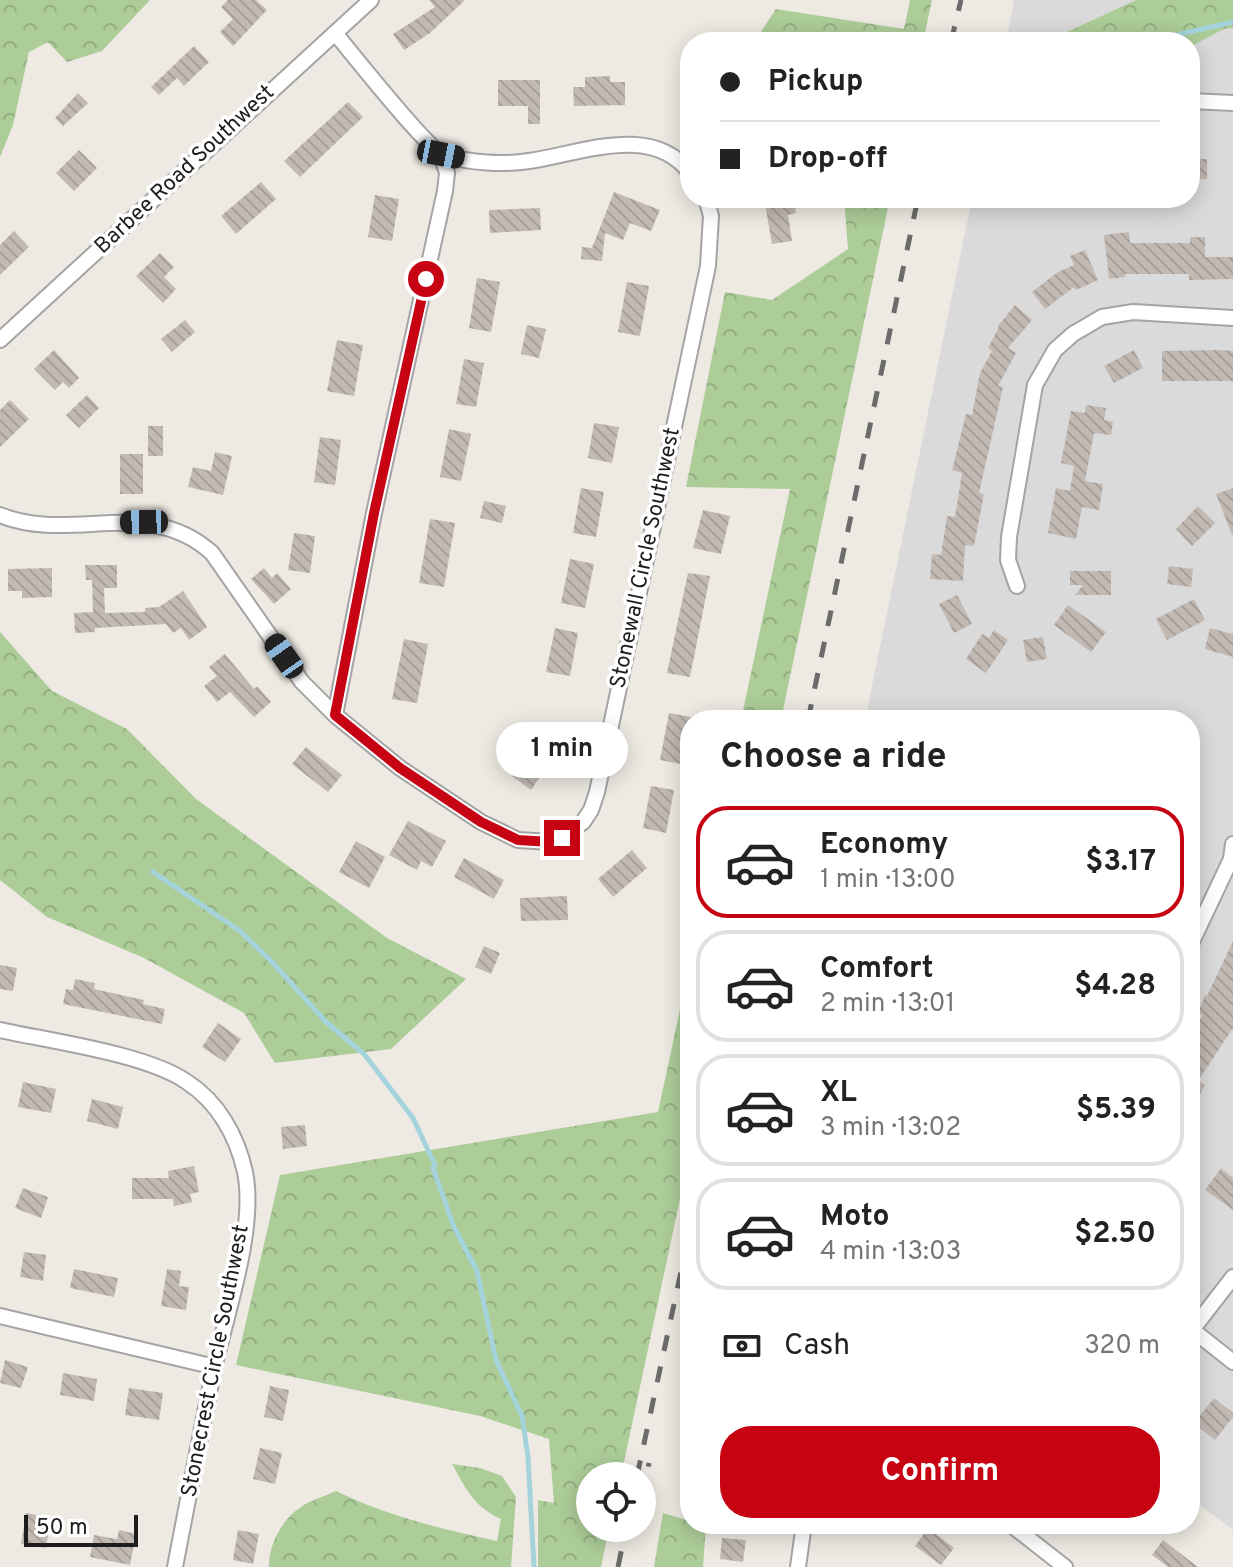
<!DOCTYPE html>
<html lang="en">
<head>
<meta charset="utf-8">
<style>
	:root { --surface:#fff; --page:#f6f6f6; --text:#222; --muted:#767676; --line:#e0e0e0; --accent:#c70313 }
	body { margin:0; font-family:Overpass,sans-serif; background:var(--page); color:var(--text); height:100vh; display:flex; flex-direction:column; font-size:30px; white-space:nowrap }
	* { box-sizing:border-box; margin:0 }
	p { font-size:26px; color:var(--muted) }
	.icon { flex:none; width:44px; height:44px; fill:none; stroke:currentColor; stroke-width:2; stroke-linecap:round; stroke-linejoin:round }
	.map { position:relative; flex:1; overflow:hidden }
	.sheet { position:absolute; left:680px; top:710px; width:520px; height:824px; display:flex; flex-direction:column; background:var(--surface); border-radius:32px; box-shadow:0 4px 20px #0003 }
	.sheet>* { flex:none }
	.guide { position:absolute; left:680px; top:32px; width:520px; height:176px; border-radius:32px; box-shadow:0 4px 20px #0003; display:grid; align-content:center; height:176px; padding:0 40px; background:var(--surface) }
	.buttons { position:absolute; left:576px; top:1462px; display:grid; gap:16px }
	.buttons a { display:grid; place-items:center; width:80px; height:80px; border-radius:50%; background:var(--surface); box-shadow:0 4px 20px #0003; font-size:40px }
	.scale { position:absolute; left:24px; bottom:20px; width:114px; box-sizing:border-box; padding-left:8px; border:4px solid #1d1d1d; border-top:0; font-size:22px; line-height:28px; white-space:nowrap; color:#1d1d1d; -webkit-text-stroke:6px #fff; paint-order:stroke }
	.end { position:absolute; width:36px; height:36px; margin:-18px; border:10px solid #c70313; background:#fff; box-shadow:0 0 0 4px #fff }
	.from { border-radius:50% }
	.bubble { position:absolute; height:56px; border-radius:28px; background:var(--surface); box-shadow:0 4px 20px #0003; font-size:26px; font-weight:700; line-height:56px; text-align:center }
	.car { position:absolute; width:24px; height:48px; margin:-24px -12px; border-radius:10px; box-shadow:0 0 6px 2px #0007; background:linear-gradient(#222 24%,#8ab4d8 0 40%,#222 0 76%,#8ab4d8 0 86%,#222 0) }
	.guide b { display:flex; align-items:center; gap:28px; height:76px; font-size:30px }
	.guide b+b { border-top:2px solid var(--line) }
	.guide i { width:20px; height:20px; background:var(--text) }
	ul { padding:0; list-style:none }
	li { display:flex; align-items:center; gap:24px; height:112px; margin:0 16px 12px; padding:0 24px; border:4px solid var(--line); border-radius:32px }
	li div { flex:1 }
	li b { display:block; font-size:30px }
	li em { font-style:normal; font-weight:700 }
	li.current { border-color:var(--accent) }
	li>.icon { width:72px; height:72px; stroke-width:1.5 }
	h2 { padding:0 40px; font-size:36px; line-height:96px }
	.pay { display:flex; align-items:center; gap:20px; height:88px; padding:0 40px; font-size:30px }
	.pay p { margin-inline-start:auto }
	.button { display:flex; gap:16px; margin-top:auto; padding:16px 40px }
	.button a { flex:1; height:92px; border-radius:32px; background:var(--accent); color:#fff; font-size:32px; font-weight:700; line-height:92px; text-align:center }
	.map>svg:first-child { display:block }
	.residential { fill:#dbdada }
	.forest { fill:url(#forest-crowns) }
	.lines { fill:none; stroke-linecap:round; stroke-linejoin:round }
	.stream { stroke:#a4d3db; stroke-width:5 }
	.building { fill:url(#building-back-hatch) }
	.street-casing { stroke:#a4a4a4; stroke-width:18 }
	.street { stroke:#fff; stroke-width:14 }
	.rail { stroke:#6b6b6b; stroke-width:5; stroke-dasharray:16 16; stroke-linecap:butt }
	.route { stroke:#c70313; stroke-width:10 }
	.labels { text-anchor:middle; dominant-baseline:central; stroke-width:7; stroke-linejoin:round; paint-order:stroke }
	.street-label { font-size:22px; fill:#1d1d1d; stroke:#fff }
</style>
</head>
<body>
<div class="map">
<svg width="1233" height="1567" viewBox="0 0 1233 1567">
	<defs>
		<pattern id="forest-crowns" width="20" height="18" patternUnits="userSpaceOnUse" patternTransform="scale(2)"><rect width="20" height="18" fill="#accd98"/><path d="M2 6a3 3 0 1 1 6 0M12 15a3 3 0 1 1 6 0" fill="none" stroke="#94b083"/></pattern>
		<pattern id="building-back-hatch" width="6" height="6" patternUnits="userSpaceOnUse" patternTransform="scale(2)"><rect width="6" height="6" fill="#c3b9b3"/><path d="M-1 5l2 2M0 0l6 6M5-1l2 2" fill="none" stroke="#a79f9a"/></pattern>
	</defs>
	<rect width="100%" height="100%" fill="#eeeae3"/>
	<!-- residential -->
	<g class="residential">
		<polygon points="1014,0 1136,0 1045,42 1006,42"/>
		<polygon points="1233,28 1233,1530 1190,1498 1190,720 865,720 972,198 1190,198 1190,47 1224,29"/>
	</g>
	<!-- forest -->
	<g class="forest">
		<polygon points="0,0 150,0 102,51 67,62 48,42 29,52 13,125 0,157"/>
		<polygon points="910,0 932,0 923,42 754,42 776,9 904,29"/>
		<polygon points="1136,0 1233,0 1233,28 1224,29 1190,47 1190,42 1045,42"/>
		<polygon points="844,198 890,198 781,720 741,720 790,489 686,487 725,292 772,300 848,249"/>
		<polygon points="0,632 52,691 127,729 196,799 387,938 466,979 391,1049 275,1063 244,1013 144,958 47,917 0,880"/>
		<polygon points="690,963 690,1152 621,1476 590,1476 590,1528 609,1528 601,1567 538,1567 538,1500 554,1503 549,1439 480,1416 236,1365 280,1175 658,1112"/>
		<path d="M452,1464L480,1468L502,1476L516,1497L511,1567H269C268,1546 282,1519 301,1507C311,1500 325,1496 336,1491C387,1516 442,1529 497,1541L501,1519C474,1507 466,1489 452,1464Z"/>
		<polygon points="663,1513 690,1521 690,1524 706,1525 703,1567 654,1567"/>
	</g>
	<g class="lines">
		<!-- stream -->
		<g class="stream">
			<polyline points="1164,42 1172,36 1233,22"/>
			<polyline points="153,872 240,931 272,962 326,1022 364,1054 413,1118 435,1165 433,1168 454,1227 477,1271 496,1360 522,1416 528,1457 534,1567"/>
		</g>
	</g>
	<!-- building -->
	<g class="building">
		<polygon points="228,0 256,0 267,10 233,46 220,32 233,19 221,7"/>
		<polygon points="429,0 465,0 430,33 404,50 393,34 435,7"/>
		<polygon points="194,46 209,62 184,86 177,78 159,95 151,87"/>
		<polygon points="610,76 610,82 625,82 625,105 574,106 573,87 585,87 585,77"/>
		<polygon points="498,80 540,80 540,124 528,124 528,106 498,106"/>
		<polygon points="78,93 88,103 63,126 55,118"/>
		<polygon points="348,102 363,117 300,177 284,161"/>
		<polygon points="79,150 97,168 74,191 56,173"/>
		<rect x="1190" y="159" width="17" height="20"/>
		<polygon points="261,182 276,199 236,234 221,216"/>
		<polygon points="614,192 660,210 651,231 630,223 623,240 605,233 602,261 581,259 582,247 592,248"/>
		<polygon points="375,195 399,199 392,241 368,237"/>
		<polygon points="764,198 794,200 796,213 788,215 792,241 772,244"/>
		<polygon points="540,208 541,230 490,233 489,210"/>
		<polygon points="14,231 29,247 0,275 0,245"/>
		<polygon points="1129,232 1130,243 1190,243 1190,237 1205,237 1205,257 1233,257 1233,279 1189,280 1189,274 1125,274 1125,277 1109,279 1104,235"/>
		<polygon points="1085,250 1098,280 1076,290 1074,287 1045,309 1032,292 1058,272 1074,265 1070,256"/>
		<polygon points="160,253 174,267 164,277 176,289 163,303 136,276"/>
		<polygon points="477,278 500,282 491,332 469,328"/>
		<polygon points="627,282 649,286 640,336 618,332"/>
		<polygon points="1015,305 1032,320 1008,348 1016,353 998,386 1003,387 979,493 984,494 974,546 965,545 963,581 930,579 932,554 941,555 947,516 955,517 962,473 952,470 966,414 972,415 980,373 992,351 988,348 999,327 998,326"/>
		<polygon points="185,320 195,332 172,352 161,339"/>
		<polygon points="527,325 546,329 539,358 521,354"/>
		<polygon points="337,340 363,345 354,396 327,391"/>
		<polygon points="54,350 79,378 69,388 63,382 55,390 34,369"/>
		<polygon points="1134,350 1143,368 1114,383 1104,366"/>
		<polygon points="1221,350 1233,351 1233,381 1162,381 1162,351"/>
		<polygon points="464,359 484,363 476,407 456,404"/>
		<polygon points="87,395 99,408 79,428 66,415"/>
		<polygon points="10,400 29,419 0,447 0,410"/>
		<polygon points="1086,405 1106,408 1104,420 1113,422 1111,435 1094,433 1085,481 1103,484 1099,510 1082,507 1076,539 1048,533 1056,488 1070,491 1074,466 1061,463 1071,411 1085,413"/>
		<polygon points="594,423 619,427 612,463 588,458"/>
		<rect x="148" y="426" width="15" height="30"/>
		<polygon points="449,429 471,434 461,481 440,477"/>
		<polygon points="320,437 341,440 335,485 314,482"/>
		<polygon points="215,452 232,456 223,495 188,487 193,467 211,471"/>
		<rect x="120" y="454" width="23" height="40"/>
		<polygon points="581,488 604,492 596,537 573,533"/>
		<polygon points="1233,488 1233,534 1232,535 1216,494"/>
		<polygon points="484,501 506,506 502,523 480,518"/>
		<polygon points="1198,506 1215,523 1192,546 1176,529"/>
		<polygon points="703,510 730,516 721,554 693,548"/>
		<polygon points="430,519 455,523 444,587 419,583"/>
		<polygon points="294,533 315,536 310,573 288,570"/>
		<polygon points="570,559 594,564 585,608 561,603"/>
		<polygon points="85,565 117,565 117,588 104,588 105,613 145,612 145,608 159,607 183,591 207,627 189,640 181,628 173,633 166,624 95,628 95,632 75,633 74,613 93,612 92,580 86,580"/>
		<polygon points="1169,566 1193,569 1191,587 1167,584"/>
		<polygon points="52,568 52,597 22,598 22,591 8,591 8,569"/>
		<polygon points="264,568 272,578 277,573 291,589 274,604 251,579"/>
		<polygon points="1070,571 1111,571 1111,595 1075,595 1083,585 1070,585"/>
		<polygon points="688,573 710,576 690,677 667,673"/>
		<polygon points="957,595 972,624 954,633 939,604"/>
		<polygon points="1194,599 1205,620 1167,640 1156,619"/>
		<polygon points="1068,605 1106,632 1091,652 1054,625"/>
		<polygon points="555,628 578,633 570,676 546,672"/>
		<polygon points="1210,628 1233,634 1233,657 1205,649"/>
		<polygon points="994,630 1008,640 986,673 966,659 982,634 989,638"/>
		<polygon points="1043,637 1047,659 1027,662 1023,640"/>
		<polygon points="404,639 428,644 417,703 392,699"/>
		<polygon points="225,654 254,689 257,686 271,702 254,717 230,692 217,702 204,686 217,676 209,667"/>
		<polygon points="669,713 691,717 690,742 685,741 681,764 660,760"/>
		<polygon points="541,735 560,748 531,790 512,776"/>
		<polygon points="306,747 342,775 328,792 292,764"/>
		<polygon points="651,786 674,790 666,833 643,828"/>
		<polygon points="408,821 446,841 432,867 421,861 417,870 389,855"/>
		<polygon points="356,841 385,857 369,888 339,872"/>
		<polygon points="632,850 647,868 613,897 598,879"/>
		<polygon points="464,858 504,880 494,899 454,877"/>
		<polygon points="567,896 568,920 521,921 520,898"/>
		<polygon points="1233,941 1233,1028 1198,1081 1205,1085 1190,1113 1190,1034 1203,1015 1198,1013 1205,995 1207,996"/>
		<polygon points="484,946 500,953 491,974 475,967"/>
		<polygon points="0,965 17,968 13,991 0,989"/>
		<polygon points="75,979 95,983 94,989 144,1000 143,1004 165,1009 162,1024 63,1004 66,989 73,990"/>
		<polygon points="218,1023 241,1039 225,1062 202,1047"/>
		<polygon points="23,1082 56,1089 51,1113 18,1107"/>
		<polygon points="92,1099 123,1107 118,1129 87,1121"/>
		<polygon points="305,1125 307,1146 283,1149 281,1127"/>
		<polygon points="194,1166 199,1192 190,1194 192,1202 174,1206 173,1199 132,1199 132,1178 169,1178 168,1171"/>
		<polygon points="1221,1168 1233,1178 1233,1210 1205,1190"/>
		<polygon points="23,1188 48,1197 41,1218 15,1208"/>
		<polygon points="24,1252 46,1255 43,1281 20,1277"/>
		<polygon points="74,1269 118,1278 114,1297 70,1288"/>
		<polygon points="167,1269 181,1271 179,1286 189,1287 186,1310 161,1306"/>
		<polygon points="5,1360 28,1367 21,1388 0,1383"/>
		<polygon points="63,1373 97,1379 94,1401 60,1395"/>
		<polygon points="270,1386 289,1390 283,1421 264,1417"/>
		<polygon points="129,1388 163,1393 159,1420 125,1415"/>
		<polygon points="1214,1398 1233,1413 1233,1417 1215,1440 1194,1423"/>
		<polygon points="260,1448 282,1453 275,1484 253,1479"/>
		<polygon points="26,1513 51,1517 46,1548 21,1544"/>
		<polygon points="928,1528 954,1548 941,1565 915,1546"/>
		<polygon points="119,1530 136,1534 130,1565 90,1557 94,1535 117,1539"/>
		<polygon points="238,1530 259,1534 253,1564 233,1560"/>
		<polygon points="722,1538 746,1540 743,1562 720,1559"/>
		<polygon points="1163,1540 1198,1567 1168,1567 1152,1555"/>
	</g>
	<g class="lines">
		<defs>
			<g id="street">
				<path d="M335,33C351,52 428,150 444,155C470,163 503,165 529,161C580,154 652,122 690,173"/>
				<polyline points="1190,101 1233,103"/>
				<polyline points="0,340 371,0"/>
				<path d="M0,515C71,544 148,495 212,553L302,682L335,715L400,768L481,822L518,840L551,842L562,838L583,822L591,810L597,792L708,266L711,216L706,198"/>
				<polyline points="1017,586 1008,560 1009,537 1035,385 1055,350 1073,334 1102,317 1133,312 1233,318"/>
				<polyline points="335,715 374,513 445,191 447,173 441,154"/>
				<polyline points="1190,946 1231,859 1233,844"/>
				<path d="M0,1030C50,1041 147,1054 187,1082C218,1102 237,1136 245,1172C256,1227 228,1309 215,1364C201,1431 188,1499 175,1567"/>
				<polyline points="0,1316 215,1367"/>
				<polyline points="1190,1328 1233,1362"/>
				<polyline points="1192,1330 1233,1277"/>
				<polyline points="1010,1524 1065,1567"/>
				<polyline points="798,1567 804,1524"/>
			</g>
		</defs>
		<!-- street casing -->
		<use href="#street" class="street-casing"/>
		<!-- street -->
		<use href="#street" class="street"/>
		<!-- rail -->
		<g class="rail">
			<polyline points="951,42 961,0"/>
			<polyline points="808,720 918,198"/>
			<polyline points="637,1476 690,1230"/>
			<polyline points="642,1498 649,1463"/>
			<polyline points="618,1567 626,1528"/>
		</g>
	</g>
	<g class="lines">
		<!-- route -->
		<polyline class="route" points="426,279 374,513 335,715 400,768 481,822 518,840 551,842 562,838"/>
	</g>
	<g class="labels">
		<!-- street labels -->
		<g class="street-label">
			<text transform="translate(185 170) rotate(-43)">Barbee Road Southwest</text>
			<text transform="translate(646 558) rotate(-78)">Stonewall Circle Southwest</text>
			<text transform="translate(216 1361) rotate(-79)">Stonecrest Circle Southwest</text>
		</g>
	</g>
</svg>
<div class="buttons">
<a><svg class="icon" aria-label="locate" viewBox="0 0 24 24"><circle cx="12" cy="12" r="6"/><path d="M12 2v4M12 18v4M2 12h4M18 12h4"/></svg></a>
</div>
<div class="scale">50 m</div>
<i class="end from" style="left:426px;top:279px"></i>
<i class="end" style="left:562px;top:838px"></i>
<div class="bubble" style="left:496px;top:722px;width:132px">1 min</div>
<i class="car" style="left:441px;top:154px;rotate:101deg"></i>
<i class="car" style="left:144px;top:522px;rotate:269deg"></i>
<i class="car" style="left:284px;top:656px;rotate:325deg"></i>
<div class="guide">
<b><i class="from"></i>Pickup</b>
<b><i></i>Drop-off</b>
</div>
<section class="sheet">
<h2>Choose a ride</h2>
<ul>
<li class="current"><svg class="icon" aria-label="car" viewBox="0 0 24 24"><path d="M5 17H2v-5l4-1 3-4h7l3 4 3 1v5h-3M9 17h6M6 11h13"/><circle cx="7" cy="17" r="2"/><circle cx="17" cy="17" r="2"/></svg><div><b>Economy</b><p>1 min · 13:00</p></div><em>$3.17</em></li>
<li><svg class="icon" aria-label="car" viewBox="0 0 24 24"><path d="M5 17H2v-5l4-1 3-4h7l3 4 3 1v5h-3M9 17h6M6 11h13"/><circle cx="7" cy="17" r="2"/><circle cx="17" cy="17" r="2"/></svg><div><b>Comfort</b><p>2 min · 13:01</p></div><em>$4.28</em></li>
<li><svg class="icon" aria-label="car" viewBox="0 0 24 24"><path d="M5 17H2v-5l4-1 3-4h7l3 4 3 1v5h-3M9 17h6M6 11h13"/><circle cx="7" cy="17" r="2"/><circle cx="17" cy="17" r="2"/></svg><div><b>XL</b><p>3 min · 13:02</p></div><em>$5.39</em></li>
<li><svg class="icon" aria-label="car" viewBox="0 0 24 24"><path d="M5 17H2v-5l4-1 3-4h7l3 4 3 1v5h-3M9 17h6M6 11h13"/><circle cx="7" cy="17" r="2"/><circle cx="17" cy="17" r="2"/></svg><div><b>Moto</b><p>4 min · 13:03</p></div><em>$2.50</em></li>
</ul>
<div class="pay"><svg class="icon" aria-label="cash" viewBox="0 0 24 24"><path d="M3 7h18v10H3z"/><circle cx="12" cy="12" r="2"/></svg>Cash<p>320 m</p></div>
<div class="button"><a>Confirm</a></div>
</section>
</div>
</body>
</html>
